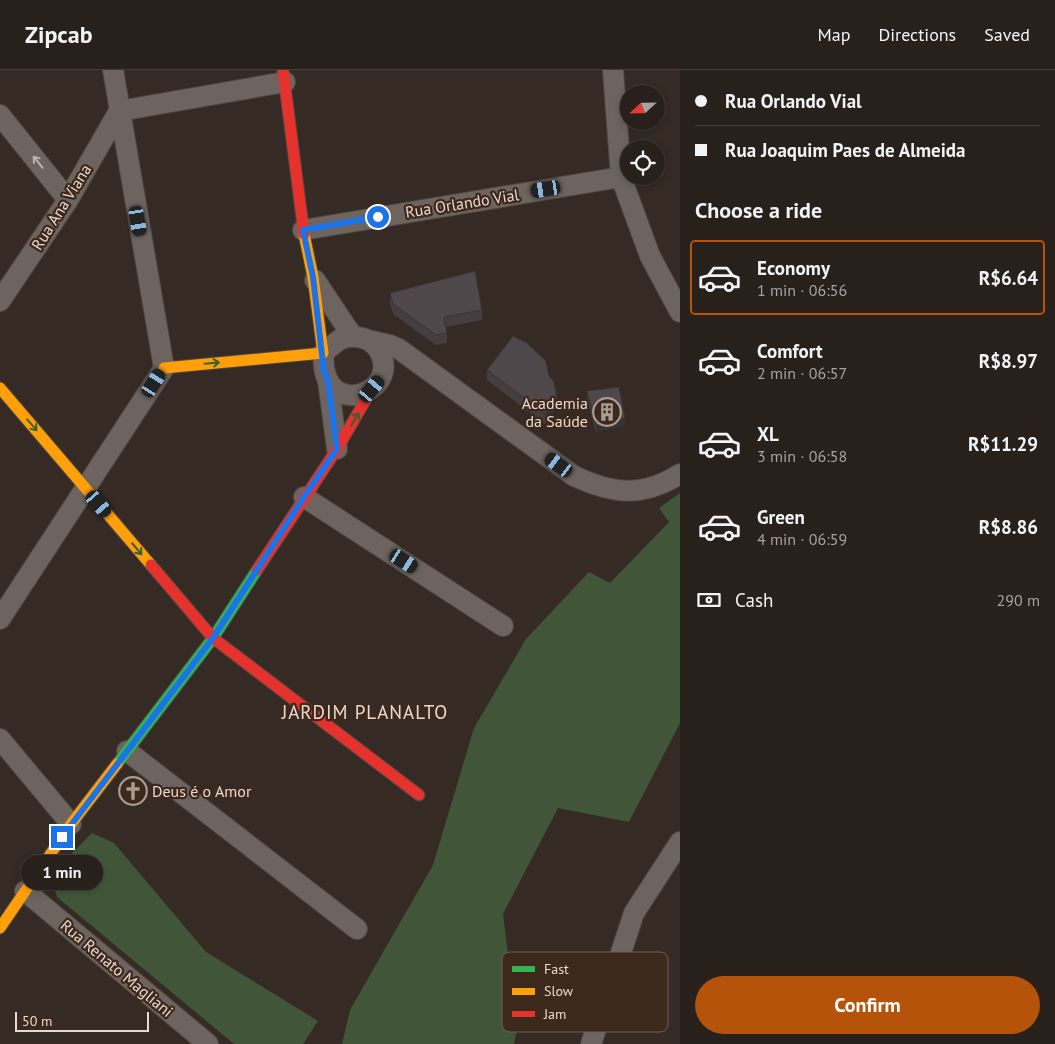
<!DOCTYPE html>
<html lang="en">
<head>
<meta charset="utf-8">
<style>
	:root { --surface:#28201b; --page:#342d28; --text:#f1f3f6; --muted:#a5a3a3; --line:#443e3a; --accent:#b45309 }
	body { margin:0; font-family:"PT Sans",sans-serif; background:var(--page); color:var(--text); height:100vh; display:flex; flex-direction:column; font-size:19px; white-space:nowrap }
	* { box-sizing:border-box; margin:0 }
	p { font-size:16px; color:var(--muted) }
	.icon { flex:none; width:28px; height:28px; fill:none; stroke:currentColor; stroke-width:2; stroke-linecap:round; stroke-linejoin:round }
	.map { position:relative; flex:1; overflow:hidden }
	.sheet { display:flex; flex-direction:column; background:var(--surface); width:375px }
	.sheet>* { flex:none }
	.top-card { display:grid; align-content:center; height:110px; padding:0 15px; background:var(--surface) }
	.needle { width:32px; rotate:248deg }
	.controls { position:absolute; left:620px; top:15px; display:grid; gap:10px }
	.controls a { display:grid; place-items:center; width:45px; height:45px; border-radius:50%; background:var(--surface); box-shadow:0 2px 8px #0003,0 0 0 1px var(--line); font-size:25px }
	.scale { position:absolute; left:15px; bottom:12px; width:134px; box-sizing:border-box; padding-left:5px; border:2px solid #e8dad2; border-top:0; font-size:14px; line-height:18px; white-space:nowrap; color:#e8dad2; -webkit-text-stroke:4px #3d281c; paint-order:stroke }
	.end { position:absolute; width:22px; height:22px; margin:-11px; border:6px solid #1a73e8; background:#fff; box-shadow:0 0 0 2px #fff }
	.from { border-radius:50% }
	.bubble { position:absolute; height:35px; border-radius:18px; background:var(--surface); box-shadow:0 2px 8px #0003,0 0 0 1px var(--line); font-size:16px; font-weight:700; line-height:35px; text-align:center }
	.car { position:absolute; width:15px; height:30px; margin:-15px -8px; border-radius:6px; box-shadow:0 0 4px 1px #0007; background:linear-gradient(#222 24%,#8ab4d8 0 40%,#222 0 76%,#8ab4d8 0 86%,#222 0) }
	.top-card b { display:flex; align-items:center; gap:18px; height:48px; font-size:19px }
	.top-card b+b { border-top:1px solid var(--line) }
	.top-card i { width:12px; height:12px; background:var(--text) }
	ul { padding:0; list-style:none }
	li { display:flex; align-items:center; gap:15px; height:75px; margin:0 10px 8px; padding:0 5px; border:2px solid transparent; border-radius:5px }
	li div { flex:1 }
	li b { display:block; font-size:19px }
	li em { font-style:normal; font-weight:700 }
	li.active { border-color:var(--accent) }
	li>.icon { width:45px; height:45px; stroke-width:1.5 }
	h2 { padding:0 15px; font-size:22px; line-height:60px }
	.pay { display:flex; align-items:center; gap:12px; height:55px; padding:0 15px; font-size:19px }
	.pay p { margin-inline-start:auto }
	.primary-button { display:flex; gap:10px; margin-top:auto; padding:10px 15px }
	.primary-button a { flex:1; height:58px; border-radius:30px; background:var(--accent); color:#fff; font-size:20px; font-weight:700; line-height:58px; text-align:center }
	header { display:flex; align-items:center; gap:30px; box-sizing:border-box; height:70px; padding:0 25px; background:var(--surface); border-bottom:1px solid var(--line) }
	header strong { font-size:24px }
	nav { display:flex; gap:28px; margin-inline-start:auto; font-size:18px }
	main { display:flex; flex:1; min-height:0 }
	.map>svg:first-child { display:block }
	.green { fill:#415638 }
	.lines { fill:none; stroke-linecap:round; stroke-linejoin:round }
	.street-casing { stroke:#514741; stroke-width:22 }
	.fast-casing { stroke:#514741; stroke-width:13 }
	.slow-casing { stroke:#514741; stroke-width:13 }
	.jam-casing { stroke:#514741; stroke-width:13 }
	.street { stroke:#6d645f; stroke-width:20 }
	.fast { stroke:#30b455; stroke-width:11 }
	.slow { stroke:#ff9f0a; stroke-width:11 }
	.jam { stroke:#e5322d; stroke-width:11 }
	.wall { fill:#443e40 }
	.shaded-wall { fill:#373234 }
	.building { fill:#4f484a; stroke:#373234 }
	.oneway { stroke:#bdb1aa }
	.oneway2 { stroke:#386033 }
	.route { stroke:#1a73e8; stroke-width:6 }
	.labels { text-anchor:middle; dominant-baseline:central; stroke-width:4.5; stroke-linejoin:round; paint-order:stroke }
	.street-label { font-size:16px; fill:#e8dad2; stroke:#3d281c }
	.poi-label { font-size:16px; fill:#e8dad2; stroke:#3d281c; text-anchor:end }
	.quarter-label { font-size:19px; letter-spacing:1px; fill:#e8dad2; stroke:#3d281c }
	.key { fill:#3d281c; stroke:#705d53; stroke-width:1 }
	.key-label { font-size:14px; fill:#e8dad2 }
</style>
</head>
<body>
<header>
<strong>Zipcab</strong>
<nav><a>Map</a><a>Directions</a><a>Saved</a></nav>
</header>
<main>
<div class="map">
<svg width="680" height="974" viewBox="0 0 680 974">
	<rect width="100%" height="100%" fill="#352a24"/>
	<!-- green -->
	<g class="green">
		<polygon points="680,423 680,653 629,752 558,738 503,844 517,959 514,974 342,974 350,940 433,795 474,658 526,569 589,502 610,513 669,452 659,438"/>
		<polygon points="92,763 114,773 206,882 318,951 303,974 234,974 57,827 53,814 56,799"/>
	</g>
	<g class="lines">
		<defs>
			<g id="street">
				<polyline points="613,0 621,107 650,186 680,242"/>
				<polyline points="0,45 68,130"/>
				<polyline points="303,160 621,107"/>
				<polyline points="315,210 353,267"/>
				<polyline points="0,231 68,130 119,41 285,12"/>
				<path d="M348,267C361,266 371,269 378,279C403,319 335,347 325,302C323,296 324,289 323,283L339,270Z"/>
				<path d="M372,271L390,275L399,279L574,406C613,424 642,428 680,404"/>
				<polyline points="328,311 337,379"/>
				<polyline points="304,427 503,556"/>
				<polyline points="0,549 164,298 113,0"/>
				<polyline points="0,669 71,754"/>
				<polyline points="127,681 357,859"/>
				<polyline points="25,821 208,974"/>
				<polyline points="591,974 634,843 680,772"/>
			</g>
			<polyline id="fast" points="117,694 213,568 257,500"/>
			<g id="slow">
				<polyline points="164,298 323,283 313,207 304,164"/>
				<polyline points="0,318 151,495"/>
				<polyline points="0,858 71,754 117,694"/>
			</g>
			<g id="jam">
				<polyline points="283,0 304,164"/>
				<polyline points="151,495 213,568 419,725"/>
				<polyline points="257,500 337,379 372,319"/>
			</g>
		</defs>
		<!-- street casing -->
		<use href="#street" class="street-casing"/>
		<!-- fast casing -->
		<use href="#fast" class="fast-casing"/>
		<!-- slow casing -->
		<use href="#slow" class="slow-casing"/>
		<!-- jam casing -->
		<use href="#jam" class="jam-casing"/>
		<!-- street -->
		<use href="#street" class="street"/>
		<!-- fast -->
		<use href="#fast" class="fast"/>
		<!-- slow -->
		<use href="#slow" class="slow"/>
		<!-- jam -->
		<use href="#jam" class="jam"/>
	</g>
	<!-- wall -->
	<g class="wall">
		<polygon points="390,223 482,240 482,250 446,257 447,263 447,273 436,275 393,244 390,233"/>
		<polygon points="487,300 549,306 557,338 545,354 487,310"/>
		<polygon points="587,321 625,355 596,362 587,328"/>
	</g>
	<!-- shaded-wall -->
	<g class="shaded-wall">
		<polygon points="557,327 557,338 545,354 545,344"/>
		<polygon points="625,348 625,355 596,362 596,355"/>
	</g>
	<!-- building -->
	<g class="building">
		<polygon points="475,201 482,240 444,247 447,263 436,265 393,234 390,223"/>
		<polygon points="513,266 527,273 546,291 549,306 554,312 557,327 545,344 487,300"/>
		<polygon points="619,317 625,348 596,355 587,321"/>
	</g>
	<!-- one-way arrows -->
	<defs><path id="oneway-shaft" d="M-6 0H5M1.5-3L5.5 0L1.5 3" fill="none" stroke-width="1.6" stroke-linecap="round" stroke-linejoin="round" transform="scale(1.25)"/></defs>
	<use class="oneway" href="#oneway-shaft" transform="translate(38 92) rotate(-129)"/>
	<g class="oneway2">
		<use href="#oneway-shaft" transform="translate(212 293) rotate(-5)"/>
		<use href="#oneway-shaft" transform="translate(355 349) rotate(-60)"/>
		<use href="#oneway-shaft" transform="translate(32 355) rotate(49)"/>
		<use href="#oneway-shaft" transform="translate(137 479) rotate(50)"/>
	</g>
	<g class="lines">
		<!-- route -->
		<polyline class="route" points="62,767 213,568 304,427 337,379 328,311 324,302 313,207 303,160 378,147"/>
	</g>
	<!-- icons -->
	<defs>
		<symbol id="building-ring" viewBox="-11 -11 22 22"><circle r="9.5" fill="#3d281c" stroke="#a99c95" stroke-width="1.5"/><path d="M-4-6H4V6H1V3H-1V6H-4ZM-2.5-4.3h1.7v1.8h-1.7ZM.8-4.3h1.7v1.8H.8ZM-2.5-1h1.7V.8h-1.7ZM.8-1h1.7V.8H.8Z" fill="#a99c95"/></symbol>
		<symbol id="church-ring" viewBox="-11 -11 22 22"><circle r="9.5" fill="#3d281c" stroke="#a99c95" stroke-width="1.5"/><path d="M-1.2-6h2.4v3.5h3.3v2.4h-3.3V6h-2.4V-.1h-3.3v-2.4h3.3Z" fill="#a99c95"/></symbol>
	</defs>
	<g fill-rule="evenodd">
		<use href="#building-ring" x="591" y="326" width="32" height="32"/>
		<use href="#church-ring" x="117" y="705" width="32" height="32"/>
	</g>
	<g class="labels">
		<!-- street labels -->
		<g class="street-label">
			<text transform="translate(462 133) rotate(-9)">Rua Orlando Vial</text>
			<text transform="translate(61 137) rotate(-58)">Rua Ana Viana</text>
			<text transform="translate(117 898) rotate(40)">Rua Renato Magliani</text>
		</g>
		<!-- poi labels -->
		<g class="poi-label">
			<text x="588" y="333">Academia<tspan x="588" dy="18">da Saúde</tspan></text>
			<text x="152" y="721" text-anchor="start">Deus é o Amor</text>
		</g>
		<!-- quarter labels -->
		<g class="quarter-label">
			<text x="365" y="642">JARDIM PLANALTO</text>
		</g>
	</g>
	<!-- legend -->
	<rect x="502" y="882" width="166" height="80" rx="8" class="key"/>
	<rect x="512" y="896" width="23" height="6" fill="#30b455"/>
	<rect x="512" y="918" width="23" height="7" fill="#ff9f0a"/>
	<rect x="512" y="941" width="23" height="6" fill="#e5322d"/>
	<g class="key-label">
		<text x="544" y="904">Fast</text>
		<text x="544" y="926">Slow</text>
		<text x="544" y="949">Jam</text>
	</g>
</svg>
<div class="controls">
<a><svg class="needle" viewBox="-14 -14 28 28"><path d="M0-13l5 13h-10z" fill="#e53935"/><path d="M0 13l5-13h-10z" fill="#a5a3a3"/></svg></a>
<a><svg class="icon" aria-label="locate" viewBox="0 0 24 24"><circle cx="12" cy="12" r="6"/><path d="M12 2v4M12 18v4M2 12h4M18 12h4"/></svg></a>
</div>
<div class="scale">50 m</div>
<i class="end from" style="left:378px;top:147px"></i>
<i class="end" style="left:62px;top:767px"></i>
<div class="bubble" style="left:21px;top:785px;width:82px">1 min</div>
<i class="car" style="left:546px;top:119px;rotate:261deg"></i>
<i class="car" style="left:138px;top:151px;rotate:170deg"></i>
<i class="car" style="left:154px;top:313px;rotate:32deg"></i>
<i class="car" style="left:372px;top:319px;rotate:40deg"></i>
<i class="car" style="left:559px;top:395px;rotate:306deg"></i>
<i class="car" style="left:99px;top:434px;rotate:139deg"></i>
<i class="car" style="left:404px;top:491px;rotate:123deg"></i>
</div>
<section class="sheet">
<div class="top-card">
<b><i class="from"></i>Rua Orlando Vial</b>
<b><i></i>Rua Joaquim Paes de Almeida</b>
</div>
<h2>Choose a ride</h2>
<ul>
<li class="active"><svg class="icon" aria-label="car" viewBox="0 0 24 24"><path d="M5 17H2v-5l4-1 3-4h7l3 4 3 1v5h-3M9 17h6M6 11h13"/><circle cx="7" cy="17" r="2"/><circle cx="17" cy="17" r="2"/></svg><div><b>Economy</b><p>1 min · 06:56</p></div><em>R$6.64</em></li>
<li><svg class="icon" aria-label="car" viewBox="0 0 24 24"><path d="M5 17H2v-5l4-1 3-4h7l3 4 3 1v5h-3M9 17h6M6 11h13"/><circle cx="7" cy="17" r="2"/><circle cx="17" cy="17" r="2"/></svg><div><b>Comfort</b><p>2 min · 06:57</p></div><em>R$8.97</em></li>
<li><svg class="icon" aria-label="car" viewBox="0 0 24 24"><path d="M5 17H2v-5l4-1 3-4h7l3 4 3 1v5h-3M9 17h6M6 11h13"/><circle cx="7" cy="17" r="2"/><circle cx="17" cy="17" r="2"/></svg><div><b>XL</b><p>3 min · 06:58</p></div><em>R$11.29</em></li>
<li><svg class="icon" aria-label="car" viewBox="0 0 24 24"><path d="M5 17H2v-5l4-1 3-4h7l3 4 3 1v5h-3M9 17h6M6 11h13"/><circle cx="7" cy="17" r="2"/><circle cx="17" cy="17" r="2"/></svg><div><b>Green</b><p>4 min · 06:59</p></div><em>R$8.86</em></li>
</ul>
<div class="pay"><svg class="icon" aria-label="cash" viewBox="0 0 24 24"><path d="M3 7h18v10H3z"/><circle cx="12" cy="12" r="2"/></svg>Cash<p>290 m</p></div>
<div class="primary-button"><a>Confirm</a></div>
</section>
</main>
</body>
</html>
